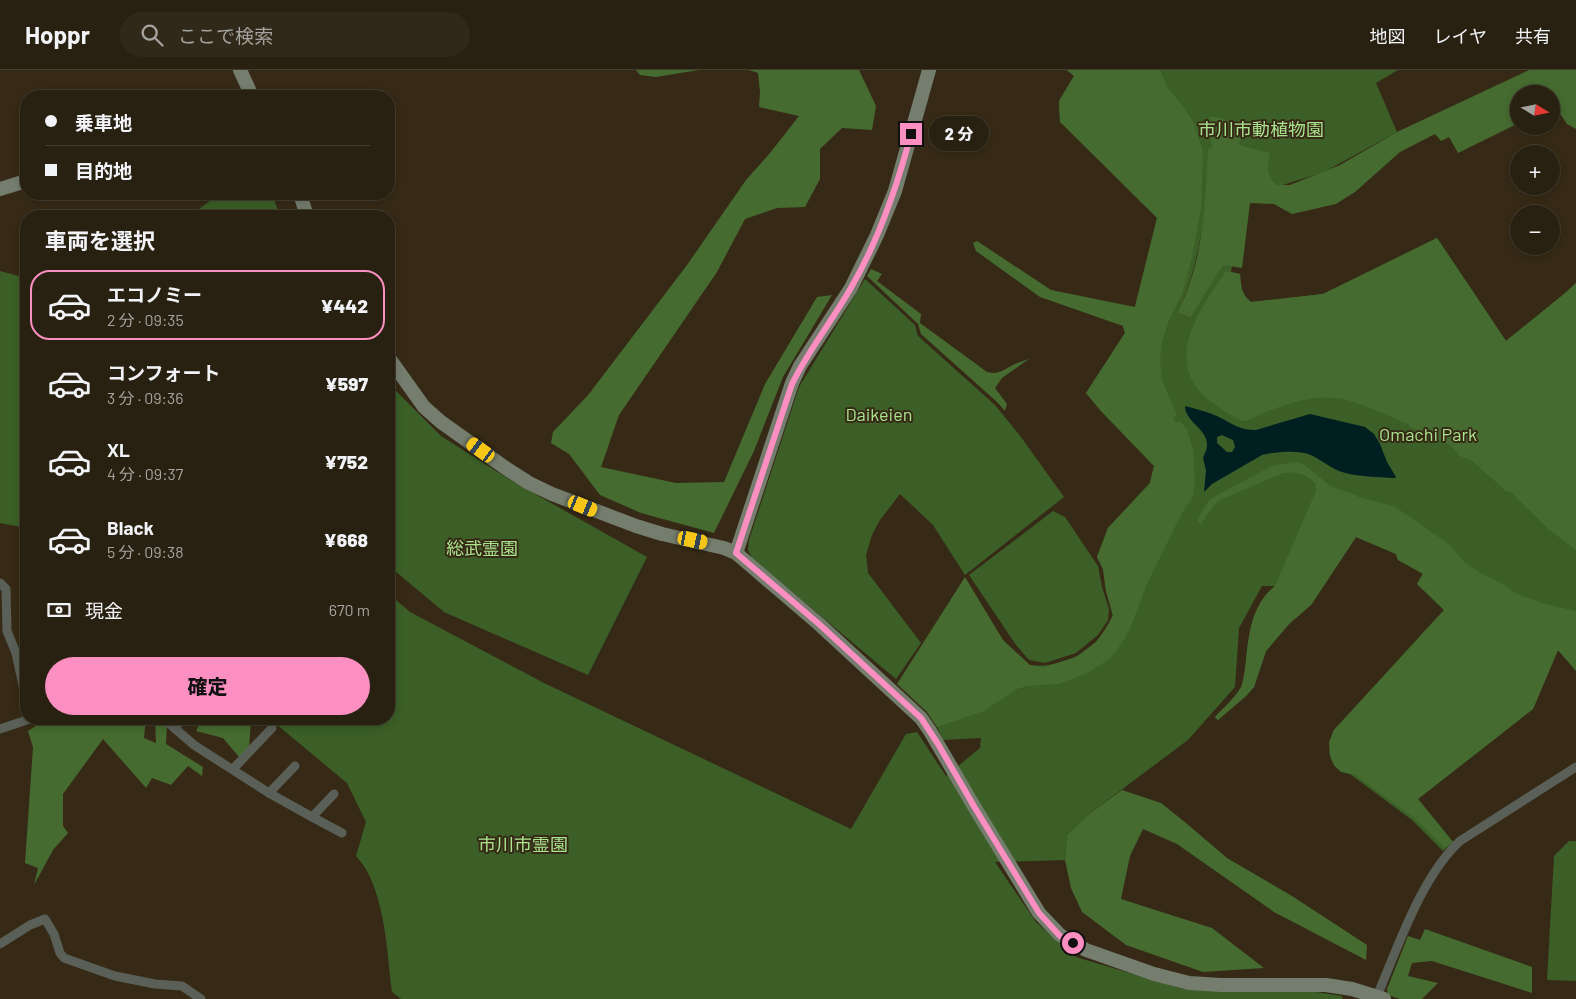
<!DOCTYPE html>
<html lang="ja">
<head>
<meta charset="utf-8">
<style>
	:root { --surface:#282010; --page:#302819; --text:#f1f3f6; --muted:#a5a39f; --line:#443e30; --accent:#fc8fc1 }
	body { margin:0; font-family:Barlow,"Noto Sans JP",sans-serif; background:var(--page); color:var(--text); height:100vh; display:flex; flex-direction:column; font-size:19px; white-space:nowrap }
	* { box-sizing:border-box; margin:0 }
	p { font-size:16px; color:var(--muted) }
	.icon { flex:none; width:28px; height:28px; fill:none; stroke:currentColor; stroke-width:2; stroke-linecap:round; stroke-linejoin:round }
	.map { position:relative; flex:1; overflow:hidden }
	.details { position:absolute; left:20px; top:140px; width:375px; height:515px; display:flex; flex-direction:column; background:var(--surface); border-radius:20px; box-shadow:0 2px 8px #0003,0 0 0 1px var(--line) }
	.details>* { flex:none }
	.guide { position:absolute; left:20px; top:20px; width:375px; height:110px; border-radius:20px; box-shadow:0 2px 8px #0003,0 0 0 1px var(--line); display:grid; align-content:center; height:110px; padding:0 25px; background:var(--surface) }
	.needle { width:32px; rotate:100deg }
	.tools { position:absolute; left:1510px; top:15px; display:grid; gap:10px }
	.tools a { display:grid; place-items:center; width:50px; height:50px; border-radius:50%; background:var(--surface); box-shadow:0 2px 8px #0003,0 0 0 1px var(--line); font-size:25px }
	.end { position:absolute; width:22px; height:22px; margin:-11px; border:6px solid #fc8fc1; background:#111; box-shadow:0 0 0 2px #111 }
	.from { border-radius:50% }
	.bubble { position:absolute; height:35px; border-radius:18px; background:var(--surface); box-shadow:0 2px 8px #0003,0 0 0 1px var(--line); font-size:16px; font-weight:800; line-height:35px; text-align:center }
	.car { position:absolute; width:15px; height:30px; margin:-15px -8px; border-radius:6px; box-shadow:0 0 4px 1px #0007; background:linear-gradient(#f5c518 24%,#345 0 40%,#f5c518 0 76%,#345 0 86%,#f5c518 0) }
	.guide b { display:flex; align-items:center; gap:18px; height:48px; font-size:19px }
	.guide b+b { border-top:1px solid var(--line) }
	.guide i { width:12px; height:12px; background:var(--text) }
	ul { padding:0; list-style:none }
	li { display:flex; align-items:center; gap:15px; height:70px; margin:0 10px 8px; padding:0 15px; border:2px solid transparent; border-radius:20px }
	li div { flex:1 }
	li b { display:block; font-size:19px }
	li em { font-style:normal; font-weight:800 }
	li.current { border-color:var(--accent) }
	li>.icon { width:45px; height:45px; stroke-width:1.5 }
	h2 { padding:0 25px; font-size:22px; line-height:60px }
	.pay { display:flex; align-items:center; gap:12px; height:55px; padding:0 25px; font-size:19px }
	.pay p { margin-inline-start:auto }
	.action { display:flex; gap:10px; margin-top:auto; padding:10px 25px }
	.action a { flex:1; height:58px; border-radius:30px; background:var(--accent); color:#111; font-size:20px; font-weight:800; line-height:58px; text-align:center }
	header { display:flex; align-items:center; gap:30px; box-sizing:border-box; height:70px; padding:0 25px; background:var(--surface); border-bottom:1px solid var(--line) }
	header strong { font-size:24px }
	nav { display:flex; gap:28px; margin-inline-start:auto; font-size:18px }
	.search { width:350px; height:45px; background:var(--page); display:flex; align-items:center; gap:12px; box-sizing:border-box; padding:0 18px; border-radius:28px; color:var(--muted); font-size:19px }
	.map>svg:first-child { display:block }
	.green { fill:#3b5f27 }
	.forest { fill:#456b30 }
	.water { fill:#001f21; fill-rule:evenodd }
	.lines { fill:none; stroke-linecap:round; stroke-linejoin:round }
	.street { stroke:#5a6057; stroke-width:9 }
	.secondary { stroke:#747d6e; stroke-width:14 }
	.route { stroke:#fc8fc1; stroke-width:6 }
	.labels { text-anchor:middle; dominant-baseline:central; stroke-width:4; stroke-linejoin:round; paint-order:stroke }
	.park-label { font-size:18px; fill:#a9e38d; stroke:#362a16 }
</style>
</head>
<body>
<header>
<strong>Hoppr</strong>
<div class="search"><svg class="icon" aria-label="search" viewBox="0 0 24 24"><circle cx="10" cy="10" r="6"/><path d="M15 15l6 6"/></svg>ここで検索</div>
<nav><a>地図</a><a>レイヤ</a><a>共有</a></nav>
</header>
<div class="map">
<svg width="1576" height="929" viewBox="0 0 1576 929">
	<rect width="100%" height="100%" fill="#362a16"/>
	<!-- green -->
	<g class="green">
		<path d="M1067,0H1398L1376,13L1397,62L1324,102L1206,139C1199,175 1194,210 1177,243L1189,248L1223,194L1232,196L1231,202L1240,204C1241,216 1241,224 1251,232L1323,224L1437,168L1506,271L1564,224L1576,213V601L1558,580L1533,639L1418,729L1453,772L1443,781L1412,750L1350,704C1327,699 1326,679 1334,660L1444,540L1417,514L1423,503L1398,490L1396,484L1356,467L1311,535L1289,554L1266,581L1254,617L1246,626L1218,650L1215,647C1222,639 1236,627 1241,618C1244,610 1245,599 1246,591C1249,564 1252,535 1275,516H1262L1239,558L1235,617L1188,670L1089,744L1067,765L1065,790L995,792L1036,852L1076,887L1183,919L1310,921L1342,926L1343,929H401L392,922C387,883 386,841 369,805C366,798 361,792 356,786L366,752L347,713L270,649H389V524L410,542L546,614L851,759L906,664L917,662L946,706L980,678L981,668L943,670L937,657L927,642L1030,595C1042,597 1050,595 1061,592C1090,583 1099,572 1113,545L1106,521L1103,499L1097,487L1108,458L1150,413L1154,396L1101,341L1086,323L1125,263L1123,256L1135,237L1157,148L1160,85L1067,58L1060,52L1059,31L1074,6Z"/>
		<polygon points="220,124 272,124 280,146 189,146"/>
		<polygon points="0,201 26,208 26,458 0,453"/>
		<polygon points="865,209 915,255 918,266 995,335 1021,367 1064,427 965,505 933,455 900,424 880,450 872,465 866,485 868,503 921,573 896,609 752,488 748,480 749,470 799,317"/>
		<polygon points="389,314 441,366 512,411 647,487 588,605 444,542 389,496"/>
		<polygon points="1053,441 1065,447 1098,496 1102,517 1109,539 1108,550 1098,565 1076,583 1045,593 1029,590 1016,575 969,505"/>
		<polygon points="1569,771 1576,771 1576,911 1547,910 1554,786"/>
	</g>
	<!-- forest -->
	<g class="forest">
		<polygon points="636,0 699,0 656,7 640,5"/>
		<polygon points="749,0 859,0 876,36 872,60 842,58 820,79 820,109 805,137 777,138 745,149 717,202 619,345 601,397 676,413 724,412 765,314 817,227 832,225 783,307 754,381 714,463 641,443 600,425 569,384 551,373 553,362 589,324 687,195 746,110 770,83 799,46 759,37 760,22 758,3"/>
		<polygon points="1067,0 1160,0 1168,18 1183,36 1194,53 1203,82 1201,139 1192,187 1183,222 1169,250 1162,272 1160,290 1162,310 1177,345 1173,348 1176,353 1180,351 1187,359 1193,379 1195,413 1193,426 1181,445 1147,514 1131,556 1124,570 1111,588 1089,602 1059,614 1027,616 1017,619 984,641 937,657 927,642 897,614 965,507 1003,570 1030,595 1044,597 1076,587 1096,572 1105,560 1113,546 1106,521 1103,499 1097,487 1108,458 1150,413 1154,396 1101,341 1086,323 1125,263 1123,256 1040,227 976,181 973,173 977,171 1051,220 1135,237 1157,148 1060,52 1059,31 1074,6"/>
		<path d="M1529,0H1576V59L1567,54L1561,45L1551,37V24H1519V53L1458,83L1449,67L1441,71L1435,64L1400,82L1355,122L1336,134L1292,144L1274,134L1250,133L1242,198L1223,195L1190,248L1177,243C1204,192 1205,135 1208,79L1212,78L1210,66H1204L1202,56L1209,47C1222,46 1238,51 1236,67L1241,68L1239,75L1270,83C1267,97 1266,105 1277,115H1290L1340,95L1397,62Z"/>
		<path d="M1437,168L1506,271L1564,224L1576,213V480L1548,459L1512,423L1506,421L1472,391L1460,386L1450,375L1410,357L1408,354C1388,346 1368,336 1347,330C1316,321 1274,337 1247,351H1243C1233,347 1224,341 1216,335C1186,317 1179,285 1194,254C1202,235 1215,218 1226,201L1240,204C1241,216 1241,224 1251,232L1323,224Z"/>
		<path d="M871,199L882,204L877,211L921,244L920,253L987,302C999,305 1003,300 1013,295C1018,292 1024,291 1029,289L1002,308L995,318L1007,334L1005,341L997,332L921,264L918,254L867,206Z"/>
		<path d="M1295,392L1303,394L1332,417L1356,425L1358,427L1394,436L1449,474L1464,492L1486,506L1503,514L1515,523L1541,533L1576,541V601L1558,580L1533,639L1418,729L1453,772L1445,778L1414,748L1355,705L1341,702L1334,695L1330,685L1329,672L1334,660L1444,540L1417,514L1423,504L1398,490L1396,484L1356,467L1311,535L1289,554L1266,581L1254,617L1246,626L1218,650L1215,647C1222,639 1236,627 1241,617C1244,610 1245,599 1246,590C1249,563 1252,534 1275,516L1316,421V414C1306,404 1297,401 1283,403L1222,429L1215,434L1201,454L1197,450L1209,430L1219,424L1272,396Z"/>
		<polygon points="46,649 121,649 131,656 135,649 146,649 144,668 156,673 155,649 167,655 166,674 203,697 202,706 188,696 171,715 152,708 146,718 103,669 63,724 63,756 68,763 53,780 34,815 38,798 25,793 33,677 28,661"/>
		<polygon points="202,649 244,649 251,652 249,677 239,687 223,668 196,661"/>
		<polygon points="1122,720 1161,733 1186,753 1227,788 1292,826 1367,875 1366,890 1274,842 1177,774 1143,759 1130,786 1121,829 1212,858 1264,898 1203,902 1126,875 1082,842 1071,818 1065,790 1067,765 1089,744"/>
		<polygon points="1425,859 1532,897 1532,923 1432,891 1412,893 1408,906 1438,913 1422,929 1400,929 1388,925 1387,919 1408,866 1420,870"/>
	</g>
	<!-- water -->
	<path class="water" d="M1185,336C1196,339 1208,342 1219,347C1233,354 1239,360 1256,360L1310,344L1365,357L1374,364L1380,374L1387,392L1396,407L1395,408C1377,407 1359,407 1342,402C1329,398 1320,388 1308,384C1297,380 1273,382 1262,385L1212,414L1204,422L1206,400L1203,388C1204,385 1205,383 1206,381C1213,360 1185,354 1185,336ZM1222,365L1233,370L1235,377L1232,382H1227L1217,373V367Z"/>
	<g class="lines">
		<!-- street -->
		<g class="street">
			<polyline points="0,513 6,519 7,561 16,583 26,629"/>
			<polyline points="164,649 194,675 269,723 312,747 334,724"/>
			<polyline points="0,659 30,649"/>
			<polyline points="175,659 181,649"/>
			<polyline points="233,699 272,658"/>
			<polyline points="269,723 295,696"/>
			<polyline points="312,747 342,763"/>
			<polyline points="0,874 30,855 45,849 54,864 60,883 64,888 115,906 155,914 182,916 201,929"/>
			<path d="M1377,926C1398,877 1421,807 1460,771L1576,697"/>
		</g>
		<!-- secondary -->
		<g class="secondary">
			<polyline points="240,0 252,26"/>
			<polyline points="0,119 26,111"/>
			<polyline points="300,124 307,146"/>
			<polyline points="389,288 424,337 441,352 507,399 529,413 552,424 636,456 662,464 724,478 736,483 819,554 921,648 930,661 975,738 1039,843 1060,865 1086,880 1154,904 1189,913 1221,915 1326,915 1352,919 1384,929"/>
			<polyline points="736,483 792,313 800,296 851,218 877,165 895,121 929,0"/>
		</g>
	</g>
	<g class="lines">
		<!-- route -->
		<path class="route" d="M911,64C897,117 879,169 852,216C833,250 809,279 792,314L736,483L819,554L921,648L938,674L975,738L1039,843L1060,866L1073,873"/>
	</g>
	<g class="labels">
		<!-- park labels -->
		<g class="park-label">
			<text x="1261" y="59">市川市動植物園</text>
			<text x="879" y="344">Daikeien</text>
			<text x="1428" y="364">Omachi Park</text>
			<text x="482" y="478">総武霊園</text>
			<text x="523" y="774">市川市霊園</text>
		</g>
	</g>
</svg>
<div class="tools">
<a><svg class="needle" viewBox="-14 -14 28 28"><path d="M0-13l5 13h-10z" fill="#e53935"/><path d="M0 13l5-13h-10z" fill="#a5a39f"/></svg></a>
<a>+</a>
<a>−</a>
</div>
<i class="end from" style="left:1073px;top:873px"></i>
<i class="end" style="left:911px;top:64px"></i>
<div class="bubble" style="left:929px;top:46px;width:60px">2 分</div>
<i class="car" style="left:481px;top:380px;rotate:306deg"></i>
<i class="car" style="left:583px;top:436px;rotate:112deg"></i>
<i class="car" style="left:693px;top:470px;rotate:102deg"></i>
<div class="guide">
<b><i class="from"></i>乗車地</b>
<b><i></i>目的地</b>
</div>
<section class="details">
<h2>車両を選択</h2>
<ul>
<li class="current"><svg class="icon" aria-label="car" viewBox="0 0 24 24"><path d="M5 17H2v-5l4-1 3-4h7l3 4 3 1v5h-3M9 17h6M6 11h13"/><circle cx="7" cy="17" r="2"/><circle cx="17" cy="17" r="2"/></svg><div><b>エコノミー</b><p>2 分 · 09:35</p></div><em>¥442</em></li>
<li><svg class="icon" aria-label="car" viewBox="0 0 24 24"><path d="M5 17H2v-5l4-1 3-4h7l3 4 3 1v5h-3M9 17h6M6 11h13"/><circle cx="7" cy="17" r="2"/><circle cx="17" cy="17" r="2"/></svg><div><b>コンフォート</b><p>3 分 · 09:36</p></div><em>¥597</em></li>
<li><svg class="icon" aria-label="car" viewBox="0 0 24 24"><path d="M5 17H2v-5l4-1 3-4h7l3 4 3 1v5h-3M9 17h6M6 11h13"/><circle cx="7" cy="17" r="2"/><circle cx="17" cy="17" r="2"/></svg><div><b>XL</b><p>4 分 · 09:37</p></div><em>¥752</em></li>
<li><svg class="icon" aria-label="car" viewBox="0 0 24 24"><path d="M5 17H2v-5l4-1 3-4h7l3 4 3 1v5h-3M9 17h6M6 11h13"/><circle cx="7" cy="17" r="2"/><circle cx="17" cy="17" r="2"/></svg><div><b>Black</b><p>5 分 · 09:38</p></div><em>¥668</em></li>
</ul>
<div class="pay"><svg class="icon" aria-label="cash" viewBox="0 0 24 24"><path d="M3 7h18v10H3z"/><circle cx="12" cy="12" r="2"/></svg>現金<p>670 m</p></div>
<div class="action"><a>確定</a></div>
</section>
</div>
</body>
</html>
